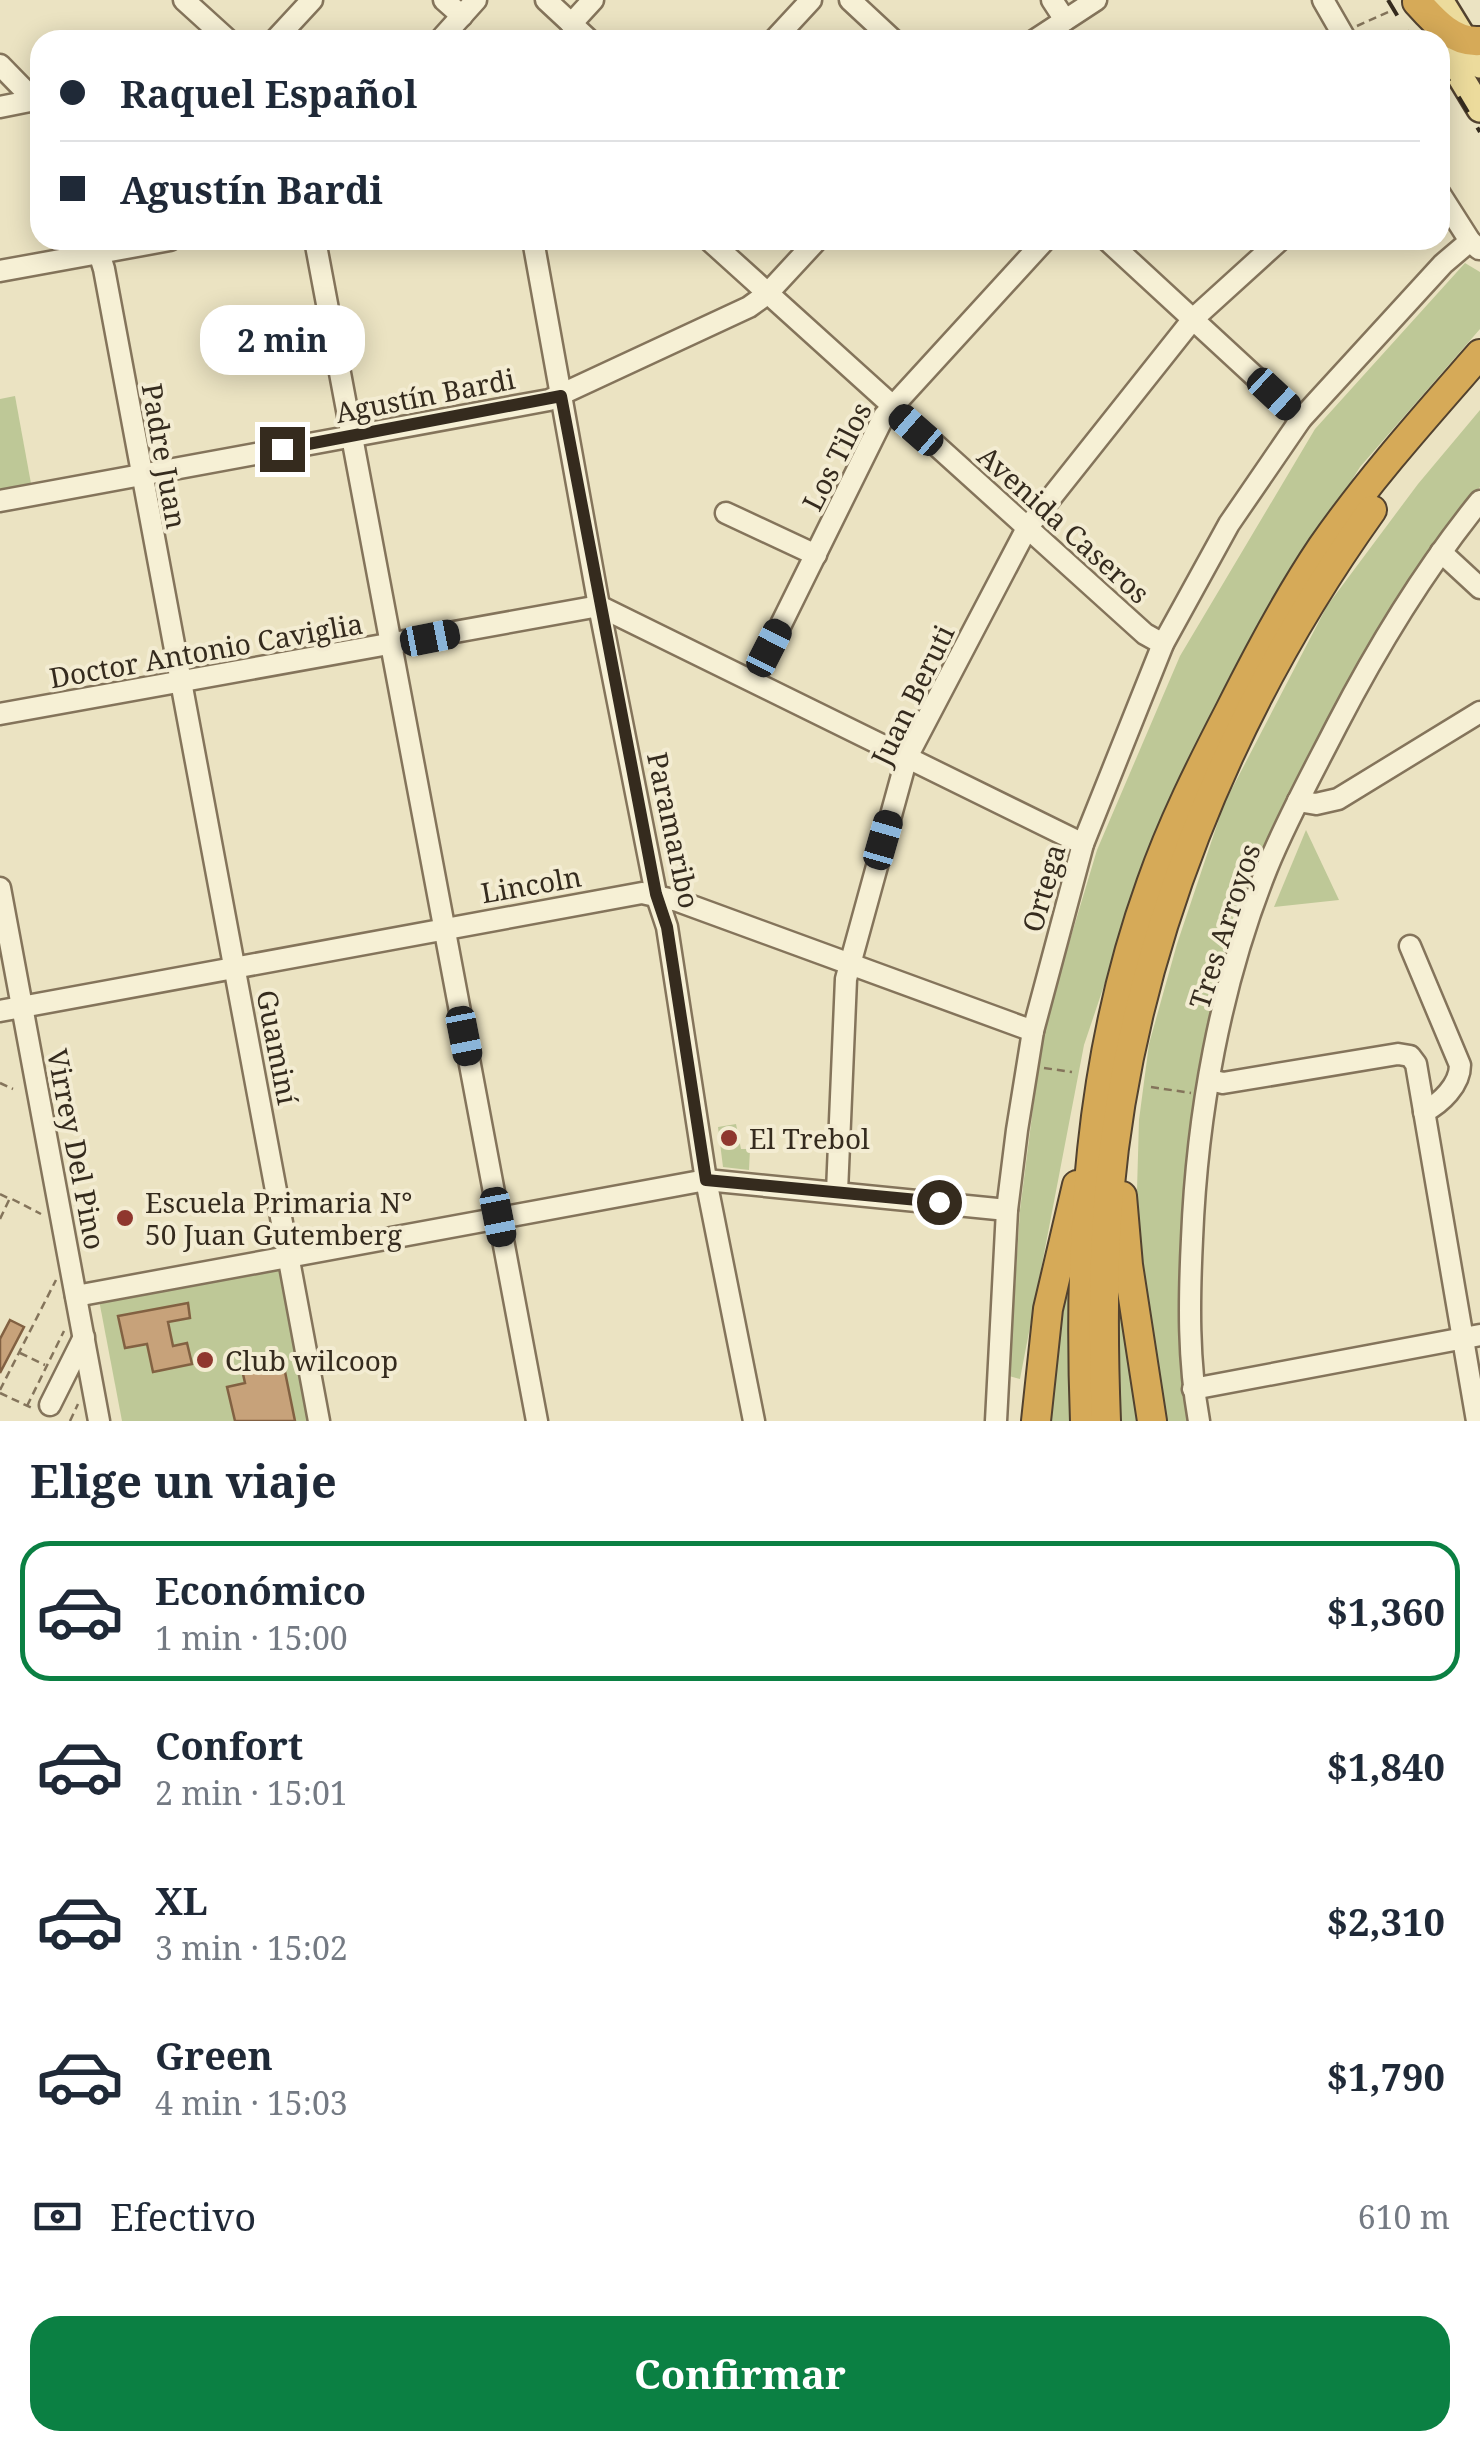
<!DOCTYPE html>
<html lang="es">
<head>
<meta charset="utf-8">
<style>
	:root { --surface:#fff; --page:#f2f2f3; --text:#1f2937; --muted:#747a83; --line:#e0e1e3; --accent:#0b8043 }
	body { margin:0; font-family:"Noto Serif",serif; background:var(--page); color:var(--text); height:100vh; display:flex; flex-direction:column; font-size:38px; white-space:nowrap }
	* { box-sizing:border-box; margin:0 }
	p { font-size:32px; color:var(--muted) }
	.icon { flex:none; width:55px; height:55px; fill:none; stroke:currentColor; stroke-width:2; stroke-linecap:round; stroke-linejoin:round }
	.map { position:relative; height:1421px; overflow:hidden }
	.side { display:flex; flex-direction:column; background:var(--surface); flex:1 }
	.side>* { flex:none }
	.hud { position:absolute; left:30px; top:30px; width:1420px; height:220px; border-radius:30px; box-shadow:0 5px 25px #0003; display:grid; align-content:center; height:220px; padding:0 30px; background:var(--surface) }
	.end { position:absolute; width:45px; height:45px; margin:-22px; border:12px solid #352b1e; background:#fff; box-shadow:0 0 0 5px #fff }
	.from { border-radius:50% }
	.bubble { position:absolute; height:70px; border-radius:30px; background:var(--surface); box-shadow:0 5px 25px #0003; font-size:32px; font-weight:700; line-height:70px; text-align:center }
	.car { position:absolute; width:30px; height:60px; margin:-30px -15px; border-radius:12px; box-shadow:0 0 8px 2px #0007; background:linear-gradient(#222 24%,#8ab4d8 0 40%,#222 0 76%,#8ab4d8 0 86%,#222 0) }
	.hud b { display:flex; align-items:center; gap:35px; height:95px; font-size:38px }
	.hud b+b { border-top:2px solid var(--line) }
	.hud i { width:25px; height:25px; background:var(--text) }
	ul { padding:0; list-style:none }
	li { display:flex; align-items:center; gap:30px; height:140px; margin:0 20px 15px; padding:0 10px; border:5px solid transparent; border-radius:30px }
	li div { flex:1 }
	li b { display:block; font-size:38px }
	li em { font-style:normal; font-weight:700 }
	li.selected { border-color:var(--accent) }
	li>.icon { width:90px; height:90px; stroke-width:1.5 }
	h2 { padding:0 30px; font-size:45px; line-height:120px }
	.pay { display:flex; align-items:center; gap:25px; height:110px; padding:0 30px; font-size:38px }
	.pay p { margin-inline-start:auto }
	.button { display:flex; gap:20px; margin-top:auto; padding:20px 30px }
	.button a { flex:1; height:115px; border-radius:30px; background:var(--accent); color:#fff; font-size:40px; font-weight:700; line-height:115px; text-align:center }
	.map>svg:first-child { display:block }
	.green { fill:#bec897 }
	.building { fill:#c7a27a; stroke:#826142; stroke-width:2.5 }
	.lines { fill:none; stroke-linecap:round; stroke-linejoin:round }
	.minor-casing { stroke:#84745b; stroke-width:25 }
	.major-casing { stroke:#52422f; stroke-width:30 }
	.highway-casing { stroke:#52422f; stroke-width:32 }
	.path { stroke:#84745b; stroke-width:2.5; stroke-dasharray:8 5; stroke-linecap:butt }
	.minor { stroke:#f6f0d5; stroke-width:20 }
	.major { stroke:#ecdb9c; stroke-width:25 }
	.highway { stroke:#d6aa58; stroke-width:28 }
	.rail { stroke:#352b1e; stroke-width:4; stroke-dasharray:18 18; stroke-linecap:butt }
	.route { stroke:#352b1e; stroke-width:12 }
	.poi-dot { fill:#8f372e; stroke:#f3ecd2; stroke-width:4 }
	.labels { text-anchor:middle; dominant-baseline:central; stroke-width:8; stroke-linejoin:round; paint-order:stroke }
	.street-label { font-size:28px; fill:#352b1e; stroke:#f3ecd2 }
	.poi-label { font-size:28px; fill:#352b1e; stroke:#f3ecd2; text-anchor:start }
</style>
</head>
<body>
<div class="map">
<svg width="1480" height="1421" viewBox="0 0 1480 1421">
	<rect width="100%" height="100%" fill="#ebe3c2"/>
	<!-- green -->
	<g class="green">
		<polygon points="1465,263 1480,272 1480,329 1360,467 1229,677 1151,846 1084,1045 1020,1379 1009,1376 1020,1210 1043,1030 1097,850 1180,656 1315,429"/>
		<polygon points="15,396 32,489 0,495 0,399"/>
		<polygon points="1480,410 1480,487 1437,538 1358,662 1273,825 1224,963 1190,1125 1182,1282 1189,1421 1160,1421 1136,1225 1139,1120 1149,1044 1177,944 1224,804 1327,606 1418,484"/>
		<polygon points="1306,830 1339,900 1274,907"/>
		<polygon points="736,1124 741,1149 750,1149 749,1170 723,1167 718,1127"/>
		<polygon points="1071,1254 1079,1421 1044,1421 1050,1363"/>
		<polygon points="1118,1266 1147,1421 1121,1421"/>
		<polygon points="280,1267 311,1421 122,1421 99,1300"/>
	</g>
	<!-- building -->
	<g class="building">
		<polygon points="188,1303 190,1318 168,1322 173,1346 187,1343 192,1364 153,1372 147,1344 125,1348 118,1316"/>
		<polygon points="10,1320 24,1327 0,1373 0,1339"/>
		<polygon points="282,1357 295,1421 235,1421 227,1387 245,1383 241,1365"/>
	</g>
	<g class="lines">
		<defs>
			<g id="minor">
				<polyline points="184,0 228,40"/>
				<polyline points="444,0 462,16"/>
				<polyline points="546,0 589,40"/>
				<polyline points="850,0 893,40"/>
				<polyline points="1052,0 1065,20"/>
				<polyline points="1323,0 1346,40"/>
				<polyline points="571,24 593,0"/>
				<polyline points="275,40 312,0"/>
				<polyline points="440,40 476,0"/>
				<polyline points="774,40 811,0"/>
				<polyline points="1035,40 1096,0"/>
				<polyline points="0,65 40,106"/>
				<polyline points="0,107 40,99"/>
				<polyline points="1440,194 1470,241 1479,249"/>
				<polyline points="95,240 104,269 319,1421"/>
				<polyline points="315,240 537,1421"/>
				<polyline points="533,240 599,606 656,894 667,927 706,1180 754,1421"/>
				<polyline points="709,240 1145,634 1163,644"/>
				<polyline points="1107,240 1301,419"/>
				<polyline points="0,271 170,240"/>
				<polyline points="0,501 549,400 749,307 767,294 817,240"/>
				<polyline points="726,513 816,555"/>
				<polyline points="1441,552 1480,588"/>
				<polyline points="754,679 884,416 1045,240"/>
				<polyline points="0,714 599,606 1083,844"/>
				<polyline points="1298,801 1316,804 1338,799 1480,712"/>
				<polyline points="0,888 99,1421"/>
				<path d="M1410,946L1460,1065C1460,1085 1441,1103 1424,1112"/>
				<polyline points="0,1011 642,893 678,901 1033,1031"/>
				<polyline points="1210,1080 1223,1083 1398,1054 1410,1056 1416,1064 1477,1421"/>
				<polyline points="837,1192 846,979 907,757 1027,528 1193,319 1280,240"/>
				<polyline points="76,1296 706,1180 1007,1210"/>
				<polyline points="1193,1389 1480,1335"/>
				<polyline points="50,1405 84,1337"/>
				<polyline points="996,1421 1007,1210 1017,1130 1033,1031 1083,844 1163,644 1229,524 1301,419 1443,264 1470,241"/>
				<path d="M1199,1421C1188,1360 1189,1301 1192,1239C1197,1115 1220,985 1267,868C1287,819 1313,772 1337,725C1378,646 1424,570 1480,501"/>
			</g>
			<g id="major">
				<polyline points="1440,0 1480,65"/>
				<polyline points="1440,43 1480,109"/>
			</g>
			<g id="highway">
				<path d="M1417,2C1434,21 1453,43 1480,41"/>
				<polyline points="1122,1196 1128,1265 1152,1421"/>
				<polyline points="1036,1421 1048,1309 1077,1185"/>
				<path d="M1085,1421C1078,1240 1089,1056 1151,884C1172,824 1200,768 1229,712C1257,656 1287,599 1322,547C1370,478 1425,417 1480,354"/>
				<path d="M1106,1421C1103,1345 1102,1270 1109,1194C1131,949 1229,710 1372,510"/>
			</g>
		</defs>
		<!-- minor casing -->
		<use href="#minor" class="minor-casing"/>
		<!-- major casing -->
		<use href="#major" class="major-casing"/>
		<!-- highway casing -->
		<use href="#highway" class="highway-casing"/>
		<!-- path -->
		<g class="path">
			<polyline points="1357,26 1395,9"/>
			<polyline points="1044,1068 1072,1072"/>
			<polyline points="0,1083 13,1089"/>
			<polyline points="1151,1087 1191,1093"/>
			<polyline points="0,1194 8,1198"/>
			<polyline points="0,1219 10,1198 41,1214"/>
			<polyline points="20,1353 45,1365"/>
			<polyline points="0,1390 56,1280"/>
			<polyline points="0,1393 34,1409"/>
			<polyline points="27,1406 64,1331"/>
			<polyline points="70,1421 78,1404"/>
		</g>
		<!-- minor -->
		<use href="#minor" class="minor"/>
		<!-- major -->
		<use href="#major" class="major"/>
		<!-- highway -->
		<use href="#highway" class="highway"/>
		<!-- rail -->
		<g class="rail">
			<polyline points="1388,0 1412,40"/>
			<polyline points="1440,66 1480,132"/>
		</g>
	</g>
	<g class="lines">
		<!-- route -->
		<polyline class="route" points="282,449 561,396 656,894 667,927 706,1180 939,1202"/>
	</g>
	<!-- markers -->
	<g class="poi-dot">
		<circle cx="729" cy="1138" r="10"/>
		<circle cx="125" cy="1218" r="10"/>
		<circle cx="205" cy="1360" r="10"/>
	</g>
	<g class="labels">
		<!-- street labels -->
		<g class="street-label">
			<text transform="translate(425 395) rotate(-11)">Agustín Bardi</text>
			<text transform="translate(165 456) rotate(80)">Padre Juan</text>
			<text transform="translate(836 456) rotate(-63)">Los Tilos</text>
			<text transform="translate(1064 524) rotate(42)">Avenida Caseros</text>
			<text transform="translate(206 650) rotate(-10)">Doctor Antonio Caviglia</text>
			<text transform="translate(912 695) rotate(-64)">Juan Beruti</text>
			<text transform="translate(674 830) rotate(78)">Paramaribo</text>
			<text transform="translate(531 884) rotate(-10)">Lincoln</text>
			<text transform="translate(1043 888) rotate(-74)">Ortega</text>
			<text transform="translate(1224 926) rotate(-72)">Tres Arroyos</text>
			<text transform="translate(278 1047) rotate(79)">Guaminí</text>
			<text transform="translate(77 1149) rotate(79)">Virrey Del Pino</text>
		</g>
		<!-- poi labels -->
		<g class="poi-label">
			<text x="749" y="1138">El Trebol</text>
			<text x="145" y="1202">Escuela Primaria N°<tspan x="145" dy="32">50 Juan Gutemberg</tspan></text>
			<text x="225" y="1360">Club wilcoop</text>
		</g>
	</g>
</svg>
<i class="end from" style="left:939px;top:1202px"></i>
<i class="end" style="left:282px;top:449px"></i>
<div class="bubble" style="left:200px;top:305px;width:165px">2 min</div>
<i class="car" style="left:1274px;top:394px;rotate:133deg"></i>
<i class="car" style="left:916px;top:430px;rotate:311deg"></i>
<i class="car" style="left:430px;top:638px;rotate:79deg"></i>
<i class="car" style="left:769px;top:648px;rotate:27deg"></i>
<i class="car" style="left:883px;top:840px;rotate:16deg"></i>
<i class="car" style="left:464px;top:1036px;rotate:169deg"></i>
<i class="car" style="left:498px;top:1217px;rotate:169deg"></i>
<div class="hud">
<b><i class="from"></i>Raquel Español</b>
<b><i></i>Agustín Bardi</b>
</div>
</div>
<section class="side">
<h2>Elige un viaje</h2>
<ul>
<li class="selected"><svg class="icon" aria-label="car" viewBox="0 0 24 24"><path d="M5 17H2v-5l4-1 3-4h7l3 4 3 1v5h-3M9 17h6M6 11h13"/><circle cx="7" cy="17" r="2"/><circle cx="17" cy="17" r="2"/></svg><div><b>Económico</b><p>1 min · 15:00</p></div><em>$1,360</em></li>
<li><svg class="icon" aria-label="car" viewBox="0 0 24 24"><path d="M5 17H2v-5l4-1 3-4h7l3 4 3 1v5h-3M9 17h6M6 11h13"/><circle cx="7" cy="17" r="2"/><circle cx="17" cy="17" r="2"/></svg><div><b>Confort</b><p>2 min · 15:01</p></div><em>$1,840</em></li>
<li><svg class="icon" aria-label="car" viewBox="0 0 24 24"><path d="M5 17H2v-5l4-1 3-4h7l3 4 3 1v5h-3M9 17h6M6 11h13"/><circle cx="7" cy="17" r="2"/><circle cx="17" cy="17" r="2"/></svg><div><b>XL</b><p>3 min · 15:02</p></div><em>$2,310</em></li>
<li><svg class="icon" aria-label="car" viewBox="0 0 24 24"><path d="M5 17H2v-5l4-1 3-4h7l3 4 3 1v5h-3M9 17h6M6 11h13"/><circle cx="7" cy="17" r="2"/><circle cx="17" cy="17" r="2"/></svg><div><b>Green</b><p>4 min · 15:03</p></div><em>$1,790</em></li>
</ul>
<div class="pay"><svg class="icon" aria-label="cash" viewBox="0 0 24 24"><path d="M3 7h18v10H3z"/><circle cx="12" cy="12" r="2"/></svg>Efectivo<p>610 m</p></div>
<div class="button"><a>Confirmar</a></div>
</section>
</body>
</html>
